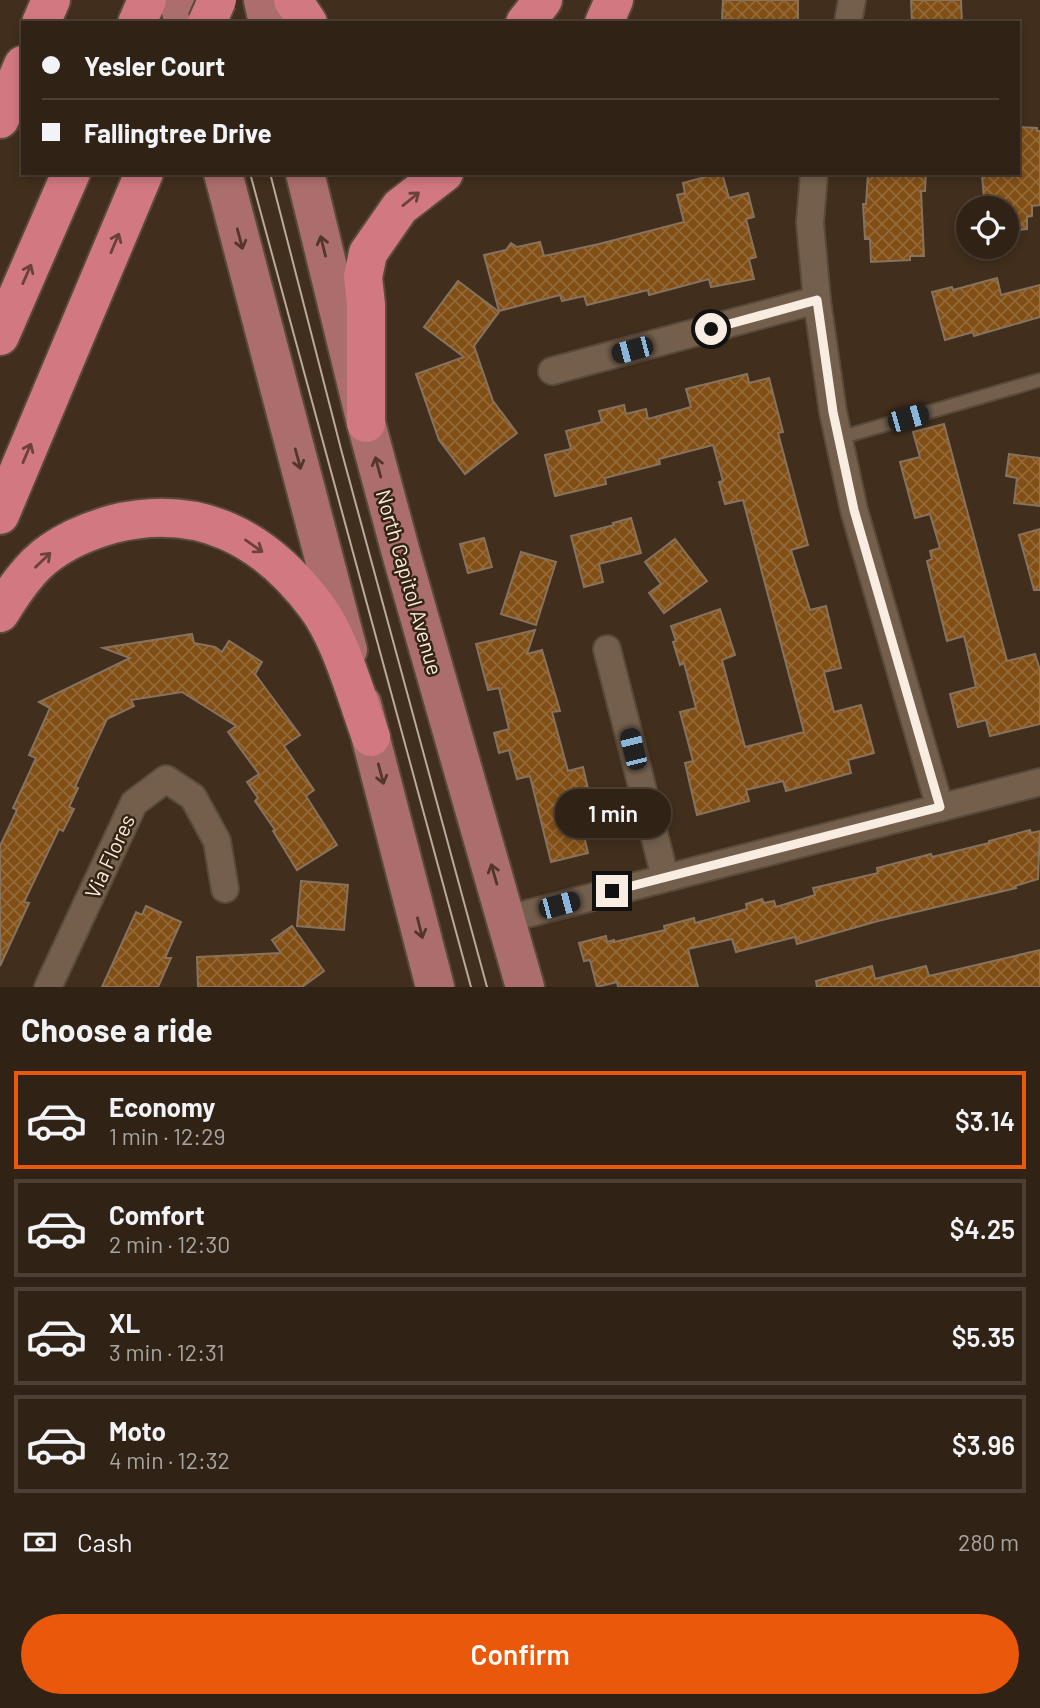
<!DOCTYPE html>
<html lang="en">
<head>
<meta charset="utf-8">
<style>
	:root { --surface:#312216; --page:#392a1f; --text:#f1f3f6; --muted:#a8a4a1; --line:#4c3f35; --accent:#ea580c }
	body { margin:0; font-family:Barlow,sans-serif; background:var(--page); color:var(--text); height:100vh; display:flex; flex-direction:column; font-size:26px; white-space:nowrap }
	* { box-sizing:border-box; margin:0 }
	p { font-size:23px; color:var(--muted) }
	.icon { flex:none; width:38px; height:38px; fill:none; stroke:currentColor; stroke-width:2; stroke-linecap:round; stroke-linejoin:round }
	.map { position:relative; height:987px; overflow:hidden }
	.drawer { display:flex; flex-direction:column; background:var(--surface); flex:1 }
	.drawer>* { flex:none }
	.banner { position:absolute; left:21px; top:21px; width:999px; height:154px; border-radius:0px; box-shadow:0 4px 10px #0003,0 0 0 2px var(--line); display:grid; align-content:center; height:154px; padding:0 21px; background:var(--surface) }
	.tools { position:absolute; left:956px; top:196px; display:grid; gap:14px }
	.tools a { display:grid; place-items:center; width:63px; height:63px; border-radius:50%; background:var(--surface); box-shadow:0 4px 10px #0003,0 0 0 2px var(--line); font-size:35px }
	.end { position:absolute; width:32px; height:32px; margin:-16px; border:9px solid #f9ede2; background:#111; box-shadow:0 0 0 4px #111 }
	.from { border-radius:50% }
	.bubble { position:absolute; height:49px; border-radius:24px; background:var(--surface); box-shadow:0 4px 10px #0003,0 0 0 2px var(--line); font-size:23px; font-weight:600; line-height:49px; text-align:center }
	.car { position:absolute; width:21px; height:42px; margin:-21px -10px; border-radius:9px; box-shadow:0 0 5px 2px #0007; background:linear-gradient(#222 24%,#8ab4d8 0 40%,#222 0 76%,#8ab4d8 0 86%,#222 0) }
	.banner b { display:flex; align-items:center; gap:24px; height:66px; font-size:26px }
	.banner b+b { border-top:2px solid var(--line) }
	.banner i { width:18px; height:18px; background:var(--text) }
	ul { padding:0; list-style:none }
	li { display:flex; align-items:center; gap:21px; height:98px; margin:0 14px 10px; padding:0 7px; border:4px solid var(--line); border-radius:0px }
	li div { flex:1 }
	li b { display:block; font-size:26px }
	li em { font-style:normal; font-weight:600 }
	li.active { border-color:var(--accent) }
	li>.icon { width:63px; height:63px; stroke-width:1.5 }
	h2 { padding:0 21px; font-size:32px; line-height:84px }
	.pay { display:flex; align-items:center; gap:18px; height:77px; padding:0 21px; font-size:26px }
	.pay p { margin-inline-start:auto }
	.cta { display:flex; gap:14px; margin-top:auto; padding:14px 21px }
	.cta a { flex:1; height:80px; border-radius:42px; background:var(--accent); color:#fff; font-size:28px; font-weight:600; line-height:80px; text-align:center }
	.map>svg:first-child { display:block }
	.building { fill:url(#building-cross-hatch); stroke:#87725e; stroke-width:2 }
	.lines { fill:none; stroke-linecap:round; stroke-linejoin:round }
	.lane-casing { stroke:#594a3a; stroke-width:16 }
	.street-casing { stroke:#594a3a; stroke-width:30 }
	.primary-casing { stroke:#594a3a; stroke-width:42 }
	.highway-casing { stroke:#594a3a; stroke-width:42 }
	.lane { stroke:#735f4c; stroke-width:12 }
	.street { stroke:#735f4c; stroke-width:26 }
	.primary { stroke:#ab6e6c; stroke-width:38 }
	.highway { stroke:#d17881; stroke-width:38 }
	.tram { stroke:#b8aa9d; stroke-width:2 }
	.highway-bridge-casing { stroke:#594a3a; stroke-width:42; stroke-linecap:butt }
	.highway-bridge { stroke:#d17881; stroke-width:38 }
	.oneway { stroke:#6c413a }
	.oneway2 { stroke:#533629 }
	.route { stroke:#f9ede2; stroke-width:9 }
	.labels { text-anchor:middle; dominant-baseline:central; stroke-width:5; stroke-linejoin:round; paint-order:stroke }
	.street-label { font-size:21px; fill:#f9ede2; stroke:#362413 }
</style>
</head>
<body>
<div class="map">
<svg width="1040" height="987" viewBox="0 0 1040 987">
	<defs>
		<pattern id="building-cross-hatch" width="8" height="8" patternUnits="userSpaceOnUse" patternTransform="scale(1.75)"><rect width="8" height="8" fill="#814f15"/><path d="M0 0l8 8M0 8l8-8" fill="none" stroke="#946937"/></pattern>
	</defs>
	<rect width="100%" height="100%" fill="#412e1d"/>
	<!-- building -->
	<g class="building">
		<polygon points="723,0 798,0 798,23 722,19"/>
		<polygon points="911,0 961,0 962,23 912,23"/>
		<polygon points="1018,127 1037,128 1037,131 1040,131 1040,205 1032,206 1032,216 1027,217 1027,229 1006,231 1006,208 985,208 982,176 1018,173"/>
		<polygon points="719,173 722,173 729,198 748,193 754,217 746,219 756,257 749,259 754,279 711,287 709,279 649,295 648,290 587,305 584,296 562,301 560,295 499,311 484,255 506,250 511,243 517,247 540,242 544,256 599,244 684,222 677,195 685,193 683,183"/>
		<polygon points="868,173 926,173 925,191 921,191 924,256 910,256 910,260 871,262 870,239 865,239 863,204 866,204"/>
		<polygon points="997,278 1001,295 1040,285 1040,317 974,336 973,332 945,340 932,292 952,287 953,290"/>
		<polygon points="458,281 499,312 474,346 493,401 517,433 465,474 439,440 416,374 464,357 424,327"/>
		<polygon points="747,374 749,383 769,378 783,432 778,433 808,545 791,550 810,610 826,606 841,668 824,672 834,712 861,705 874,753 848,760 851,773 786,791 783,781 746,790 749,801 697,815 685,763 693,761 680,712 696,708 684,663 680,665 673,642 676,641 671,626 720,609 735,655 722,660 745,747 804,732 743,500 725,504 719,482 723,481 713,445 659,459 660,464 605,478 606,484 555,496 545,455 571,449 566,431 602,422 599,411 624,405 626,414 646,409 648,419 691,407 686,389"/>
		<polygon points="944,424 1007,661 1035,654 1040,670 1040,724 990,736 986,720 958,727 950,694 976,687 964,636 947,641 927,561 932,559 930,551 940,548 930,514 915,518 900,462 920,457 913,432"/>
		<polygon points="1009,454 1040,458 1040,506 1014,503 1017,478 1006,476"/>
		<polygon points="631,518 641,553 599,564 603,582 584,587 571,536 614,525 613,523"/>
		<polygon points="1040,529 1040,590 1034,590 1019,535"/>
		<polygon points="484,538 492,567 468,573 460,544"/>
		<polygon points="675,539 707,581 664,613 649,593 661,584 645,562"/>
		<polygon points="521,552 556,562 536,625 501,614"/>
		<polygon points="535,630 527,654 542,650 560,711 552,712 568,771 583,767 596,823 582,827 588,853 551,862 530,776 517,779 509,750 499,753 494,733 509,729 499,688 488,690 476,644"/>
		<polygon points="192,634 194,643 215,647 222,652 229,641 262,662 255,674 300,735 284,746 314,790 306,796 337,845 297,870 273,831 275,830 255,801 258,798 247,782 259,774 228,732 236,726 182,692 131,700 134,706 107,719 75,787 78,788 69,807 74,809 63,831 59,829 24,902 29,903 0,966 0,846 17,810 13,808 36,758 29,755 50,708 39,702 130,658 103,648"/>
		<polygon points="1030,830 1031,833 1040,831 1038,879 1015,886 1016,888 878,921 797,944 795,937 736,952 732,939 688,949 698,987 618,987 617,982 597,987 590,960 584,961 579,943 606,936 607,942 614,940 614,942 665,930 664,926 694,918 695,923 747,909 746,904 762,899 764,903 774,901 776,907 815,895 813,888 878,873 877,868 931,854 932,857 989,843 989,841"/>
		<polygon points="301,881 348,885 344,930 297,926"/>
		<polygon points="146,906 181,922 165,958 171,958 158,987 102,987 136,912 142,915"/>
		<polygon points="292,926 324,971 302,987 198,987 197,957 281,953 272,940"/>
		<polygon points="1040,950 1040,987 817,987 816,981 872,966 875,979 926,966 929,976"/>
	</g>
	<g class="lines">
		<defs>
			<polyline id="lane" points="839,438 1040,380"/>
			<g id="street">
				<polyline points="848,23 852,0"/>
				<polyline points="814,173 810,223 817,300 833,412 854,510 940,808"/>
				<polyline points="552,371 817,300"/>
				<polyline points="607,649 665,877"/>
				<polyline points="507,919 1040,782"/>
				<polyline points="48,987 134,803 166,779 193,797 217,841 225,889"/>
			</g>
			<g id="primary">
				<polyline points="178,0 184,23"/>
				<polyline points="263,0 268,23"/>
				<polyline points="223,173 348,650"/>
				<polyline points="305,173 366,423 401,553 525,987"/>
				<polyline points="362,704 435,987"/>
			</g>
			<g id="highway">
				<polyline points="293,0 308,23"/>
				<polyline points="41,23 51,0"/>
				<polyline points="137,23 147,0"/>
				<polyline points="525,23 543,0"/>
				<polyline points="604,23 614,0"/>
				<polyline points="0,119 23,65"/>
				<polyline points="0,336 71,173"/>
				<polyline points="366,423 366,304 363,277 368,253 400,207 444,173"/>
				<polyline points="0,515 144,173"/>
				<path d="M0,613C13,592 30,566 51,552C69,539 92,530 113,524C199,503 264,537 316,606C341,639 356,697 371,737"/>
			</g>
		</defs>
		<!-- lane casing -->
		<use href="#lane" class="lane-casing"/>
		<!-- street casing -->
		<use href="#street" class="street-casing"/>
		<!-- primary casing -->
		<use href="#primary" class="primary-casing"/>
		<!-- highway casing -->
		<use href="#highway" class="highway-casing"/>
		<!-- lane -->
		<use href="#lane" class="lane"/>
		<!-- street -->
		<use href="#street" class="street"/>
		<!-- primary -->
		<use href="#primary" class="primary"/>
		<!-- highway -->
		<use href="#highway" class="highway"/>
		<!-- tram -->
		<g class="tram">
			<polyline points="204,0 210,23"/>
			<polyline points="224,0 230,23"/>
			<polyline points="250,173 471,987"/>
			<polyline points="270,173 342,453 487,987"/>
		</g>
		<defs>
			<polyline id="highway-bridge" points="207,23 217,0"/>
		</defs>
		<!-- highway-bridge casing -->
		<use href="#highway-bridge" class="highway-bridge-casing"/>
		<!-- highway-bridge -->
		<use href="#highway-bridge" class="highway-bridge"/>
	</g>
	<!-- one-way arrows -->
	<defs><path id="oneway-shaft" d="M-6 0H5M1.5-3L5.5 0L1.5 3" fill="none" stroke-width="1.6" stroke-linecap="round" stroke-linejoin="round" transform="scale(1.75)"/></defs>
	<g class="oneway">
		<use href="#oneway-shaft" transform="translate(411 199) rotate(-39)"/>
		<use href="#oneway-shaft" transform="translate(115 243) rotate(-67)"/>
		<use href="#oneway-shaft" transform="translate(27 274) rotate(-66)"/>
		<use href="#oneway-shaft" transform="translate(27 453) rotate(-67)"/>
		<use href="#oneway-shaft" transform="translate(254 546) rotate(35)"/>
		<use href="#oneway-shaft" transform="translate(43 560) rotate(-44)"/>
	</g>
	<g class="oneway2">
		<use href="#oneway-shaft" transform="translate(240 239) rotate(75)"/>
		<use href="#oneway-shaft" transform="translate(323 246) rotate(-104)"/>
		<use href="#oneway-shaft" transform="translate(298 459) rotate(75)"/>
		<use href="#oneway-shaft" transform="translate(378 467) rotate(-105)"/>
		<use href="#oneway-shaft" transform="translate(381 774) rotate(75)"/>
		<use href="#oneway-shaft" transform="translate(494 874) rotate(-106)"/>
		<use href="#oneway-shaft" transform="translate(420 928) rotate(76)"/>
	</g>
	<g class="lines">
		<!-- route -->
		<polyline class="route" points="612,891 940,807 854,510 833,412 817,300 711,329"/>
	</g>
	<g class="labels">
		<!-- street labels -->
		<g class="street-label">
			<text transform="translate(410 582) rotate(74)">North Capitol Avenue</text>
			<text transform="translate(109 856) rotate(-65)">Via Flores</text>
		</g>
	</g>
</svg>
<div class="tools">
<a><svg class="icon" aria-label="locate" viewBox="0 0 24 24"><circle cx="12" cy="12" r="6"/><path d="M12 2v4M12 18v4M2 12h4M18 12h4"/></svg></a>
</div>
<i class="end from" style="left:711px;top:329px"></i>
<i class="end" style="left:612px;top:891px"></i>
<div class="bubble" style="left:555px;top:789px;width:116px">1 min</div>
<i class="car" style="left:632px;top:350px;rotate:255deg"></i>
<i class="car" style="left:908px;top:418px;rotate:74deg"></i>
<i class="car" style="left:633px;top:749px;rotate:346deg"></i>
<i class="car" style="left:559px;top:905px;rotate:75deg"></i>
<div class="banner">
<b><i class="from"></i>Yesler Court</b>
<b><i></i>Fallingtree Drive</b>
</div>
</div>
<section class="drawer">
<h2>Choose a ride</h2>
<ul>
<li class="active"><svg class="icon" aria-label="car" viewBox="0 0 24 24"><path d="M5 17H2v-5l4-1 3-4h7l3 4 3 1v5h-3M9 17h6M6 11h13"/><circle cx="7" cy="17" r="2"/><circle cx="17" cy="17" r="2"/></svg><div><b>Economy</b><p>1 min · 12:29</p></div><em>$3.14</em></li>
<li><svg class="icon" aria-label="car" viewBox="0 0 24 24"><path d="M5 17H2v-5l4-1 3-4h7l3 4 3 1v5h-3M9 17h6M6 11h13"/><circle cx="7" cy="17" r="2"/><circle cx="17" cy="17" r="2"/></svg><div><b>Comfort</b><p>2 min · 12:30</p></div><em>$4.25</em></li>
<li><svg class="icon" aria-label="car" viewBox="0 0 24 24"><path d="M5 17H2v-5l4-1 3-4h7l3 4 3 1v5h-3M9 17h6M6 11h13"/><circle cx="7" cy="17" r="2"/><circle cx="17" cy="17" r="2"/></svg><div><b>XL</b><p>3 min · 12:31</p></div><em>$5.35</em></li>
<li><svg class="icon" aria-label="car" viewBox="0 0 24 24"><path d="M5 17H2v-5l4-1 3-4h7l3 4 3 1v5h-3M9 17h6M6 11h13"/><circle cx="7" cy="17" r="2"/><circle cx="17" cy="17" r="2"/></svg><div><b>Moto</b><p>4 min · 12:32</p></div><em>$3.96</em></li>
</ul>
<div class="pay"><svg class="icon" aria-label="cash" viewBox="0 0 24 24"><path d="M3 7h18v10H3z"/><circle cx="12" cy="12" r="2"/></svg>Cash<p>280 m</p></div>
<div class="cta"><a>Confirm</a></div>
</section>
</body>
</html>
